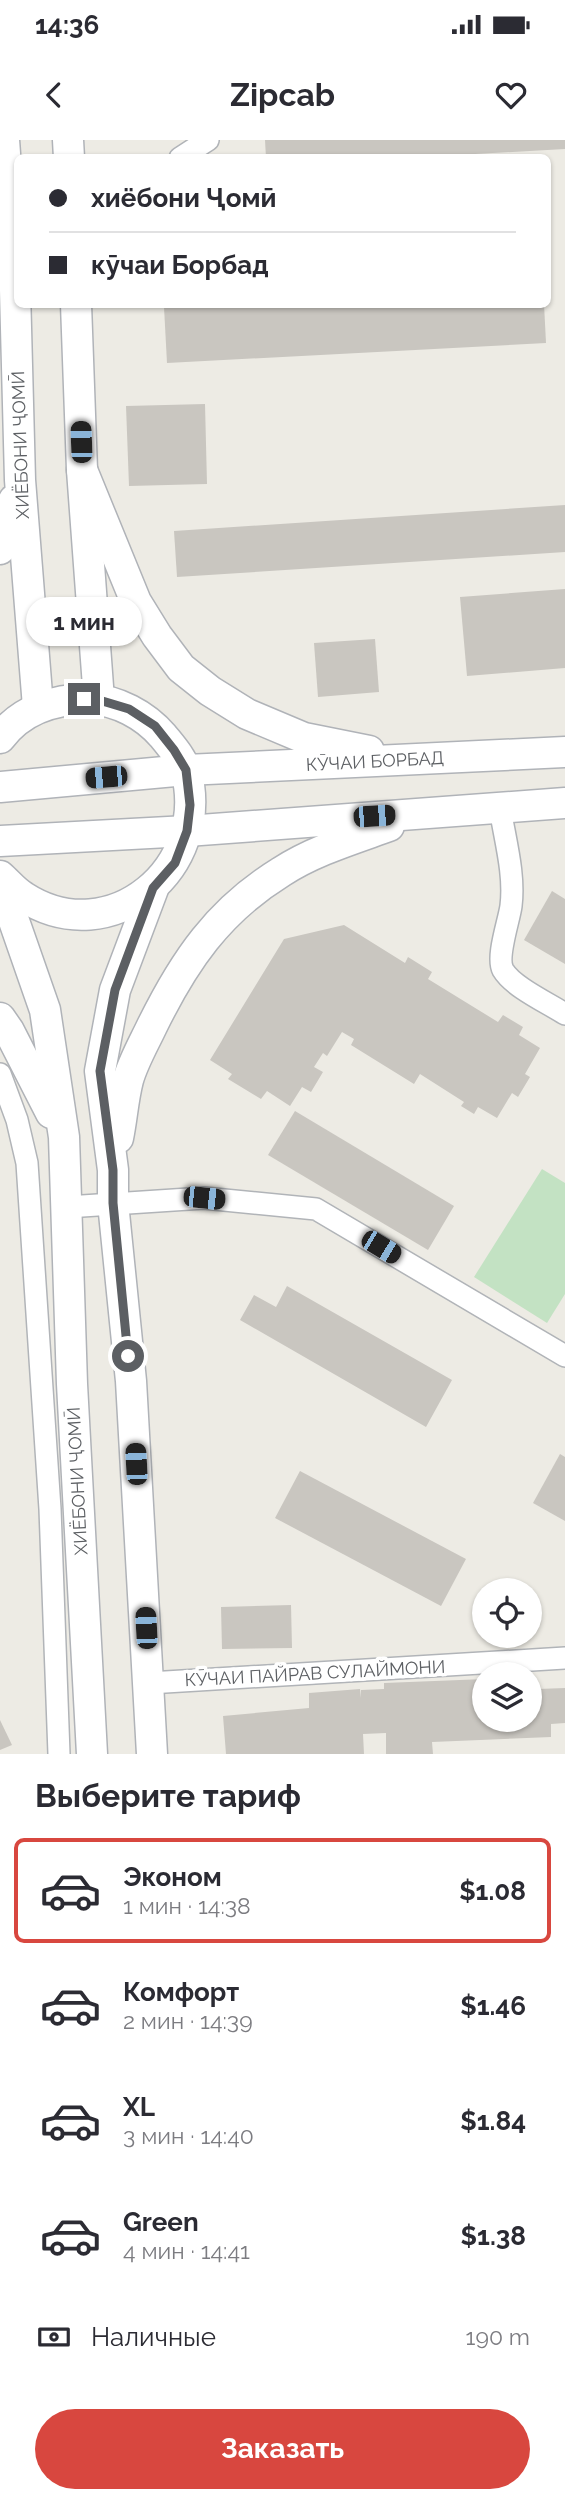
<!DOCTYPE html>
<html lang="ru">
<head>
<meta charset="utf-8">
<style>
	:root { --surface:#fff; --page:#f2f2f3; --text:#2b2b33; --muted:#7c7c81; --line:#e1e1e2; --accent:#d8473f }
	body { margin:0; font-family:Raleway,sans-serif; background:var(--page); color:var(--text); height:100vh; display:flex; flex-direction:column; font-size:26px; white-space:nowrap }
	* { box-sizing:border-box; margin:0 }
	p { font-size:23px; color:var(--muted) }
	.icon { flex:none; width:38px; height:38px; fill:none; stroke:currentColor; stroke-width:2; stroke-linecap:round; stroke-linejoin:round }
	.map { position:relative; height:1614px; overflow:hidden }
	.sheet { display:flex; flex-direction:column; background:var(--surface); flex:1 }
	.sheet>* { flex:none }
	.top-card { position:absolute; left:14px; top:14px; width:537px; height:154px; border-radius:10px; box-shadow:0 2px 5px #0004; display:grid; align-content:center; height:154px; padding:0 35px; background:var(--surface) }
	.fabs { position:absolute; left:472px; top:1438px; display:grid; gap:14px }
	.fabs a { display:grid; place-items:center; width:70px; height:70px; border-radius:50%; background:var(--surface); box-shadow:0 2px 5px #0004; font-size:35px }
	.end { position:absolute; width:32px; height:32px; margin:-16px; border:9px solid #5c5f63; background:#fff; box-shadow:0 0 0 4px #fff }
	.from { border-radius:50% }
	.bubble { position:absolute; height:49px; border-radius:24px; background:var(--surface); box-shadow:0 2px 5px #0004; font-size:23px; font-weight:700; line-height:49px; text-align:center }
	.car { position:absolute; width:21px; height:42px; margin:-21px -10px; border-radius:9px; box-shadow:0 0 5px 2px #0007; background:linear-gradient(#222 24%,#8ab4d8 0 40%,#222 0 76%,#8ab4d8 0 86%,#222 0) }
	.top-card b { display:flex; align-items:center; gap:24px; height:66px; font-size:26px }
	.top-card b+b { border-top:2px solid var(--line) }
	.top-card i { width:18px; height:18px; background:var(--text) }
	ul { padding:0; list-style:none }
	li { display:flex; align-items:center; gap:21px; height:105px; margin:0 14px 10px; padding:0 21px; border:4px solid transparent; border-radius:10px }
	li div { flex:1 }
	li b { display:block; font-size:26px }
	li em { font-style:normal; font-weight:700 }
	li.current { border-color:var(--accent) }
	li>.icon { width:63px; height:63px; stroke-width:1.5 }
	h2 { padding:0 35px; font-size:32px; line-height:84px }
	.pay { display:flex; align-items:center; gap:18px; height:77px; padding:0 35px; font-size:26px }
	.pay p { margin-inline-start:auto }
	.button { display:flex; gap:14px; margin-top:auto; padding:14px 35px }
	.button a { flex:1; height:80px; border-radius:42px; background:var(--accent); color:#fff; font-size:28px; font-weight:700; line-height:80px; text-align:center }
	.status { display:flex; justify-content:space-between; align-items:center; height:49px; padding:0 35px; background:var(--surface); direction:ltr }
	.status svg { height:19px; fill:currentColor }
	header { display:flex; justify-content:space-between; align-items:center; height:91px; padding:0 35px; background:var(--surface); font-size:32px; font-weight:700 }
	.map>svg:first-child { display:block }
	.green { fill:#c3e2c3 }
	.building { fill:#c9c6c0 }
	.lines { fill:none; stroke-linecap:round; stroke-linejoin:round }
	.minor-casing { stroke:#b1b4b8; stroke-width:24 }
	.secondary-casing { stroke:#b0b3b8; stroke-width:33 }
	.minor { stroke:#fff; stroke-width:21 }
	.secondary { stroke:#fff; stroke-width:30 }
	.route { stroke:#5c5f63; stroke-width:9 }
	.labels { text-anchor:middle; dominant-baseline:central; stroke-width:7; stroke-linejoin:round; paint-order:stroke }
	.street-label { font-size:18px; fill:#5c5f63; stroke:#fff }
</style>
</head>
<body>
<div class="status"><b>14:36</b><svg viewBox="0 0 49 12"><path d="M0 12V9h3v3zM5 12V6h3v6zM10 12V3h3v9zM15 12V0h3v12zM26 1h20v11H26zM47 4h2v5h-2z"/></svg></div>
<header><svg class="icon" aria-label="back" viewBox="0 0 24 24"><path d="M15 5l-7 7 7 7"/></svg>Zipcab<svg class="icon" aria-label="heart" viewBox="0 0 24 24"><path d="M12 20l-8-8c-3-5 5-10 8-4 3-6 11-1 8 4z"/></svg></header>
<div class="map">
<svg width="565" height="1614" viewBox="0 0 565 1614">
	<rect width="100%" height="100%" fill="#edebe4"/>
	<!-- green -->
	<polygon class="green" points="542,1029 565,1043 565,1154 547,1183 474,1137"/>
	<!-- building -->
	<g class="building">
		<polygon points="265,0 565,0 565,9 406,18 266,18"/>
		<polygon points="205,164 544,164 546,203 167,223 164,167"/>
		<polygon points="205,264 207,344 129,346 126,266"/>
		<polygon points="565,365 565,412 177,437 174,391"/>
		<polygon points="565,449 565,528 467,536 460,457"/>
		<polygon points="375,499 379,552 318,557 314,503"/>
		<polygon points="552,751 565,759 565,824 524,800"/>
		<polygon points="344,785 405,823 408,817 432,832 428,839 498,882 503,875 523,887 519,895 540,908 525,934 530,937 518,957 512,953 497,978 478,967 474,974 461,966 464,962 420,934 414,944 351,905 354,899 342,892 327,916 323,913 314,927 323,932 311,952 302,947 290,966 267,951 261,959 228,939 232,934 210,920 284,799"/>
		<polygon points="295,971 454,1066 428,1110 268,1015"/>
		<polygon points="287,1146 452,1240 426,1287 240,1180 254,1155 276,1167"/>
		<polygon points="560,1314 565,1317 565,1381 533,1363"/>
		<polygon points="300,1331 466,1419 441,1466 275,1378"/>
		<polygon points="291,1465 292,1508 222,1509 221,1467"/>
		<polygon points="485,1539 485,1580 530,1580 530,1546 538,1546 538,1549 565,1548 565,1583 551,1584 551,1597 432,1602 433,1614 386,1614 386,1593 363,1594 364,1614 226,1614 223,1576 309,1568 309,1553 360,1549 361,1558 361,1550 384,1549 384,1543"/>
		<polygon points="0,1580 12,1605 0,1610"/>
	</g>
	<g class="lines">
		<defs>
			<g id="minor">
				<polyline points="180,18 208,0"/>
				<path d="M500,668C505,700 515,734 511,766C509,781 496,817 503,830C513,847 548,863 565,874"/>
				<polyline points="0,934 17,980 27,1023 50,1369 59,1614"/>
				<polyline points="67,1067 204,1058 316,1069 565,1216"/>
				<polyline points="149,1543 565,1518"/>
			</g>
			<g id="secondary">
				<polyline points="4,0 15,150 20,340 38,567"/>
				<polyline points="68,0 69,18"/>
				<polyline points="76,164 82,330 99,560"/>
				<polyline points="82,330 136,462 157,496 181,528 210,551 247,574 304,598 369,611"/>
				<polyline points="0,409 14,360"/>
				<path d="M0,598C21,570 54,559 89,559C117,560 145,575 163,596C171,606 182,618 186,631C212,727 111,813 24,757C15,752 8,743 0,736"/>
				<polyline points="0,647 186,630 565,612"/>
				<polyline points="0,701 187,691 565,663"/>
				<polyline points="0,741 45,870 64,997 72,1244 92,1614"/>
				<polyline points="0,878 9,891 51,973"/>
				<path d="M118,998C122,979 123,959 128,940C133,922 144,903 152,886C184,821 218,771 281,732C313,711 353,699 389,686"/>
				<polyline points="152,1614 131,1241 113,1063 113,1030 100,931 115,850 153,749"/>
			</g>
		</defs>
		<!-- minor casing -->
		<use href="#minor" class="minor-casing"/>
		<!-- secondary casing -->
		<use href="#secondary" class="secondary-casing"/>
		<!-- minor -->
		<use href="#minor" class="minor"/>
		<!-- secondary -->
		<use href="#secondary" class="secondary"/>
	</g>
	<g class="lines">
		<!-- route -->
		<polyline class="route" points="84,559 99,560 129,569 155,586 174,610 186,630 190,665 187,691 175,723 153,748 115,850 100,931 113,1030 113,1063 128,1216"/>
	</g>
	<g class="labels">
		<!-- street labels -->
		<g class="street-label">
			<text transform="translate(20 305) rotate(-92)">ХИЁБОНИ ҶОМӢ</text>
			<text transform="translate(375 621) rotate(-3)">КӮЧАИ БОРБАД</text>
			<text transform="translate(77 1341) rotate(-93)">ХИЁБОНИ ҶОМӢ</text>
			<text transform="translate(315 1533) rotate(-3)">КӮЧАИ ПАЙРАВ СУЛАЙМОНИ</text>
		</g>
	</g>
</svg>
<div class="fabs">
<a><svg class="icon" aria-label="locate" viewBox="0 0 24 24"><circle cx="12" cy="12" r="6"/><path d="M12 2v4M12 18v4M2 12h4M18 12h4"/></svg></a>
<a><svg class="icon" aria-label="layers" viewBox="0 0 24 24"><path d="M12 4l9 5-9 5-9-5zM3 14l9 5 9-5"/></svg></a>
</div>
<i class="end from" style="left:128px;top:1216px"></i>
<i class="end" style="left:84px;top:559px"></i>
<div class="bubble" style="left:26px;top:457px;width:116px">1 мин</div>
<i class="car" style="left:81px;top:302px;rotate:358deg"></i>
<i class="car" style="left:106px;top:637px;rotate:265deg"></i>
<i class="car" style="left:374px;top:676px;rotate:86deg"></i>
<i class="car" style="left:204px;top:1058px;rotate:96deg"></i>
<i class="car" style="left:381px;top:1107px;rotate:121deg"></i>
<i class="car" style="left:136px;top:1324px;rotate:357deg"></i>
<i class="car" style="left:146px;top:1488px;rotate:357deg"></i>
<div class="top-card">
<b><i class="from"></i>хиёбони Ҷомӣ</b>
<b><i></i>кӯчаи Борбад</b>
</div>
</div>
<section class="sheet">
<h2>Выберите тариф</h2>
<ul>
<li class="current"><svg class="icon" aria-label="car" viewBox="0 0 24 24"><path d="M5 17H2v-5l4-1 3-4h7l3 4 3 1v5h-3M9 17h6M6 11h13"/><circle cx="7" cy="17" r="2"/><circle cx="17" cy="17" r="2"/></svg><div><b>Эконом</b><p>1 мин · 14:38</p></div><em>$1.08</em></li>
<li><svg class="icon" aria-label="car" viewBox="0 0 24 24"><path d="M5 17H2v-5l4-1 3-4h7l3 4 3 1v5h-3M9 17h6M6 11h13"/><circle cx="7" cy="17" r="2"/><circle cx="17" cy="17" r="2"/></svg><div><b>Комфорт</b><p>2 мин · 14:39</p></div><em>$1.46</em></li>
<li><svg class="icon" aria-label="car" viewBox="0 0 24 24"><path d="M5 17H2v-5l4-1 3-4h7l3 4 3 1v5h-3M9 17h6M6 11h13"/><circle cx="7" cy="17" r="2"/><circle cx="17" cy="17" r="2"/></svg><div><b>XL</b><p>3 мин · 14:40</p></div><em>$1.84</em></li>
<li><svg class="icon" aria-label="car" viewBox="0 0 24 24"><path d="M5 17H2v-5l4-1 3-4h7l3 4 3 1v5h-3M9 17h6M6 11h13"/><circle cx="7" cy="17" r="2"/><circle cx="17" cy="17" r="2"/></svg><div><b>Green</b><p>4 мин · 14:41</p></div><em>$1.38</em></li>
</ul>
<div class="pay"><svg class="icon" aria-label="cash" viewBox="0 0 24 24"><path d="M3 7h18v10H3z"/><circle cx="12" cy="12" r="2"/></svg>Наличные<p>190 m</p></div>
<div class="button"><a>Заказать</a></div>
</section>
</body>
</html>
